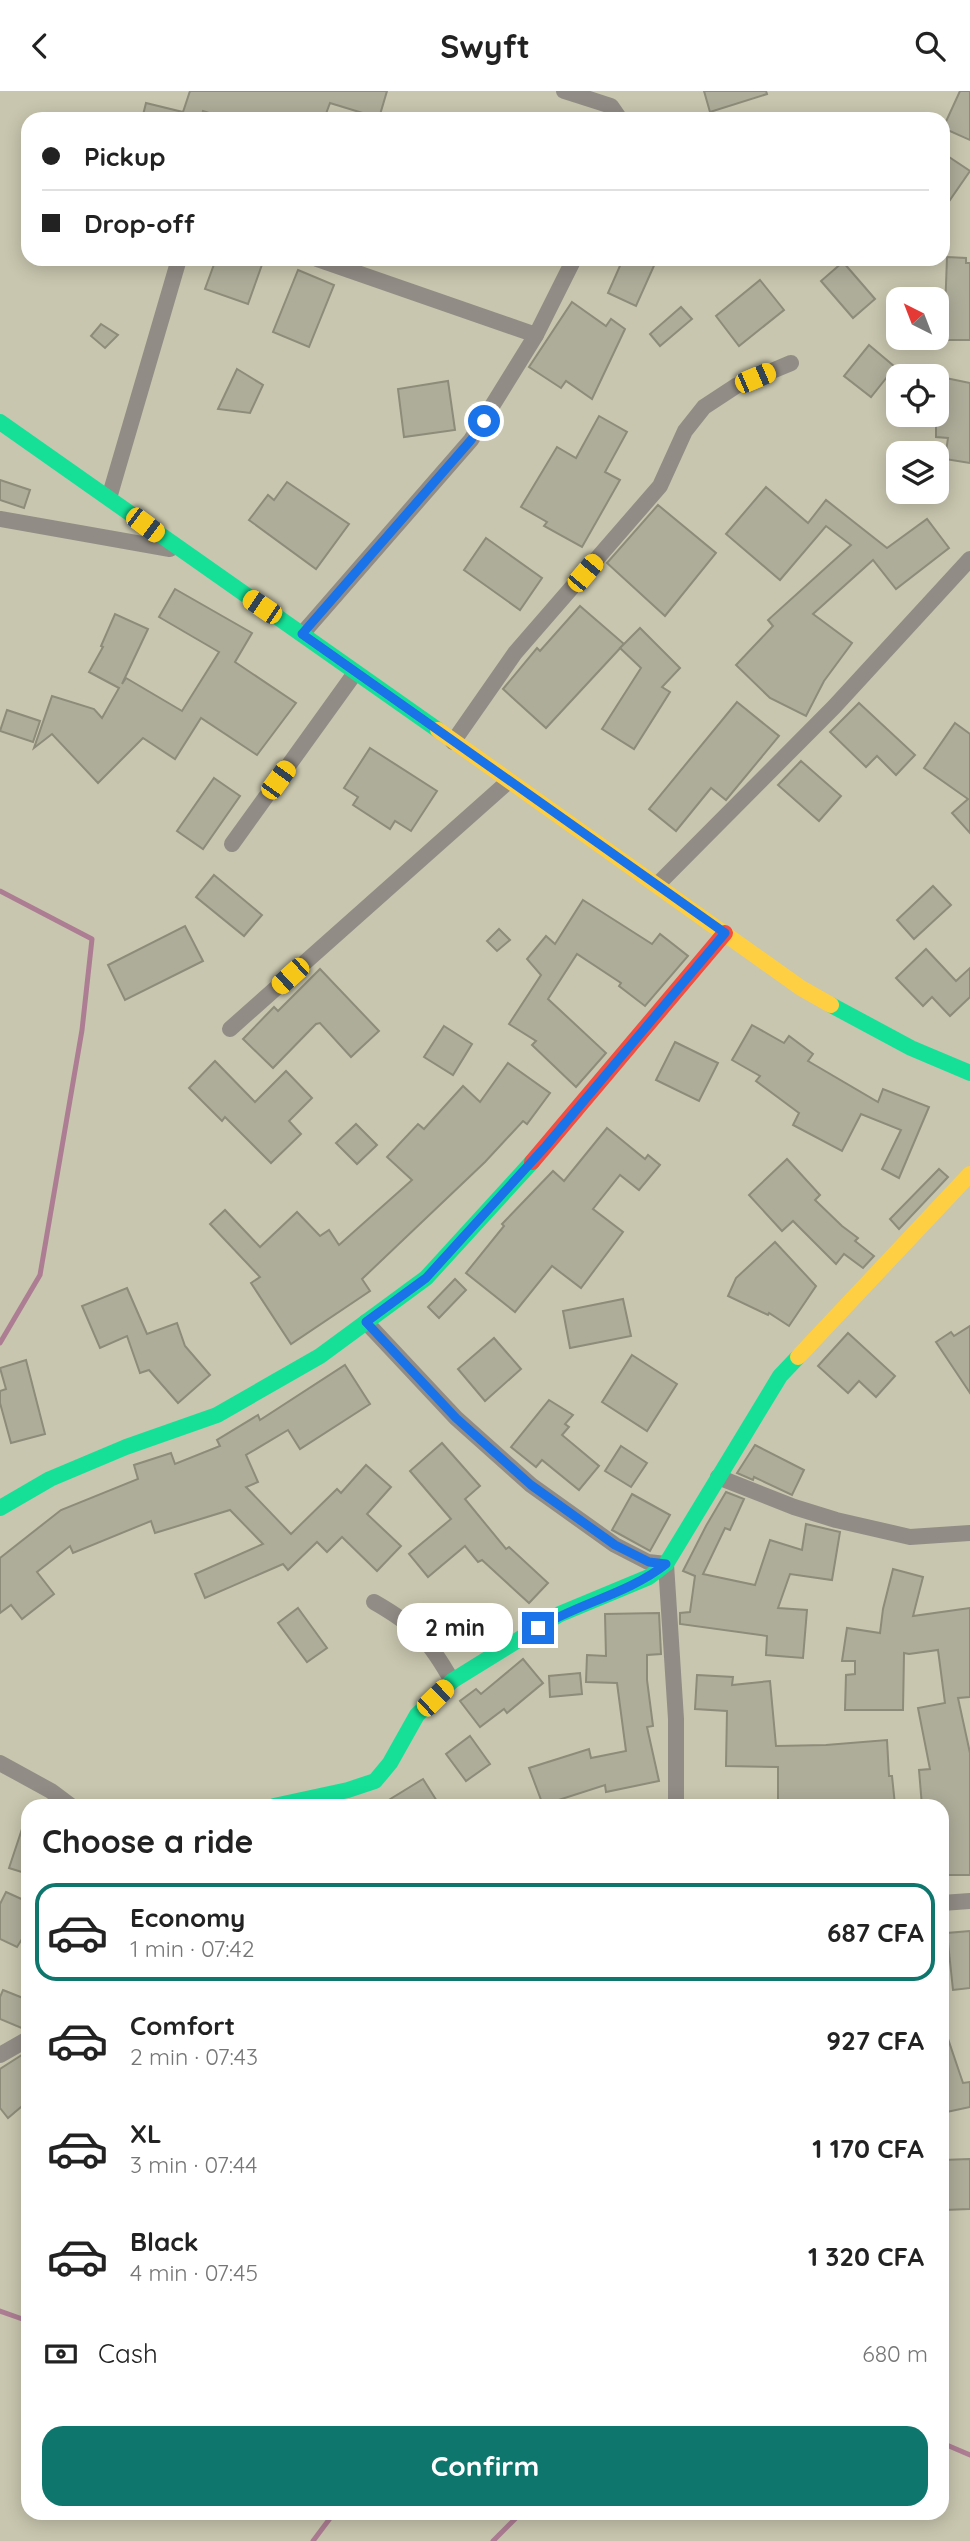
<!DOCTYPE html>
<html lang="en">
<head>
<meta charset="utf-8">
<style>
	:root { --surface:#fff; --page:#f2f2f2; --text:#222; --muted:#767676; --line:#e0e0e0; --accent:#0f766e }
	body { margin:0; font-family:Quicksand,sans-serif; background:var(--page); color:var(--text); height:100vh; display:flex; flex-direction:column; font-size:26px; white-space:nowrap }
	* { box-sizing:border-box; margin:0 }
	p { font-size:23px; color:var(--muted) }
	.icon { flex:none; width:38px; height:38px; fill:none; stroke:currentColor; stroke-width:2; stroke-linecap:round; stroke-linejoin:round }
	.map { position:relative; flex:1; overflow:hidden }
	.side { position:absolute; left:21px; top:1708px; width:928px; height:721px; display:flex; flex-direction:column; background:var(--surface); border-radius:21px; box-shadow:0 4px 18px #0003 }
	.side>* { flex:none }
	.top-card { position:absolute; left:21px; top:21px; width:929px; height:154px; border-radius:21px; box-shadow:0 4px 18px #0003; display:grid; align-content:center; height:154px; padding:0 21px; background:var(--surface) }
	.needle { width:46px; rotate:318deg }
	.fabs { position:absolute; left:886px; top:196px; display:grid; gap:14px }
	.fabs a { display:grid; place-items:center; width:63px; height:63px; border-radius:14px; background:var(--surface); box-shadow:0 4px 18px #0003; font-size:35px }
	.end { position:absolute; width:32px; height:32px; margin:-16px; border:9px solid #1a73e8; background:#fff; box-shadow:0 0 0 4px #fff }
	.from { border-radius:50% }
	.bubble { position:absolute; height:49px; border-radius:21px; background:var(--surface); box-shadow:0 4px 18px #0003; font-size:23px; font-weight:800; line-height:49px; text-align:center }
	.car { position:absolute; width:21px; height:42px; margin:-21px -10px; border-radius:9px; box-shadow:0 0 5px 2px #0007; background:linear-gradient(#f5c518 24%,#345 0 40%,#f5c518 0 76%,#345 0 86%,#f5c518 0) }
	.top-card b { display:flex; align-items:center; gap:24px; height:66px; font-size:26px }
	.top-card b+b { border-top:2px solid var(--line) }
	.top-card i { width:18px; height:18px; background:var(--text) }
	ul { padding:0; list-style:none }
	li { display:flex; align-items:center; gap:21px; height:98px; margin:0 14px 10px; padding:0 7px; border:4px solid transparent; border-radius:21px }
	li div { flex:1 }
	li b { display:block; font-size:26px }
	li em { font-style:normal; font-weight:800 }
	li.current { border-color:var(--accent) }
	li>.icon { width:63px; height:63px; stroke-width:1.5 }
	h2 { padding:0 21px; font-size:32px; line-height:84px }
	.pay { display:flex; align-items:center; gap:18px; height:77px; padding:0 21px; font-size:26px }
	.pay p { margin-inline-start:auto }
	.button { display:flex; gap:14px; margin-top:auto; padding:14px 21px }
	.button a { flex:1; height:80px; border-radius:21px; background:var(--accent); color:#fff; font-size:28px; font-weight:800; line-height:80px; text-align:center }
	header { display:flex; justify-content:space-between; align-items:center; height:91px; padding:0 21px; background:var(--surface); font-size:32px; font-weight:800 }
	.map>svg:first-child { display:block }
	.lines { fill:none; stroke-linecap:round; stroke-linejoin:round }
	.stream { stroke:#ad7d93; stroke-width:5 }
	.building { fill:#aead9a; stroke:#8d8b79; stroke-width:2 }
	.street { stroke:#928c86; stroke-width:16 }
	.fast { stroke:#16e098; stroke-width:16 }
	.slow { stroke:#ffcf43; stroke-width:16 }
	.jam { stroke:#f24e42; stroke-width:16 }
	.route { stroke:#1a73e8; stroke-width:9 }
</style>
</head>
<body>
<header><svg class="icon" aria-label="back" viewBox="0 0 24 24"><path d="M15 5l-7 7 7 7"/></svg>Swyft<svg class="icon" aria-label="search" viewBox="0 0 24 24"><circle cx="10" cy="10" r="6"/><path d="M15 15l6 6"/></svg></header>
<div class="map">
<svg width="970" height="2450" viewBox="0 0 970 2450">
	<rect width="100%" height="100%" fill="#c8c6ae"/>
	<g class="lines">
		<!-- stream -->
		<g class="stream">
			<polyline points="0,800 92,848 82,939 40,1184 0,1252"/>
			<polyline points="0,2220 28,2230"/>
			<polyline points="942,2352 970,2364"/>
			<polyline points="313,2450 334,2422"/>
			<polyline points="493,2450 521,2422"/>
		</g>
	</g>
	<!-- building -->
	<g class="building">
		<polygon points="190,0 387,0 379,27 330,12 324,28 228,28 203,20 201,28 142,28 146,12 183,21"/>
		<polygon points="704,0 766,0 767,3 710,21"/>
		<polygon points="960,0 970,0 970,49 943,37"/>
		<polygon points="943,62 970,80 943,119"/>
		<polygon points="947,166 966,167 966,172 970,172 970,249 944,249"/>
		<polygon points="216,168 264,168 248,213 205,198"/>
		<polygon points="623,168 657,168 636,215 608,202"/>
		<polygon points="843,171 875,208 853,227 821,190"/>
		<polygon points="298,179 334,194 309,256 273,241"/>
		<polygon points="760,189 784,219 739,255 716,225"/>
		<polygon points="572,211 606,235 611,228 625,238 592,308 566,290 561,297 529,276"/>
		<polygon points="681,216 692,228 660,255 650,243"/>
		<polygon points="101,233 118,244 105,257 91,245"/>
		<polygon points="869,254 895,276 871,306 844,285"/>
		<polygon points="237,278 263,294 250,322 218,318"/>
		<polygon points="936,285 970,292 970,372 945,368 948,347 936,346"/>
		<polygon points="448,290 455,339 404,346 398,298"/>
		<polygon points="599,325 627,341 605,381 620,389 582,456 544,435 547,431 521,416 557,356 576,367"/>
		<polygon points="0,389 30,399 24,417 0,409"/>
		<polygon points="287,391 349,433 316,478 249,429 268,404 274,409"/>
		<polygon points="766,396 808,432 826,409 887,457 927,428 949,457 896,498 873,469 813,523 852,552 824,590 806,625 770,607 736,574 773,535 768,529 851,454 826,435 780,489 726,443"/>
		<polygon points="658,414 716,462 665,525 607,472"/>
		<polygon points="486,447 542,487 520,519 464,479"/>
		<polygon points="175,498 252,542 235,571 296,612 257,664 201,627 175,668 143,647 98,692 52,643 34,657 52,605 94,618 102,627 119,597 89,581 103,556 101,555 115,523 148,538 122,593 126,587 182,620 219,561 159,526"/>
		<polygon points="580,515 624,553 546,637 503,598 537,557 540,560"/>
		<polygon points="640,537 680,577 662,596 670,601 634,658 602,638 641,577 620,557"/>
		<polygon points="737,611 779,645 726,709 711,697 676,740 649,718"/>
		<polygon points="859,612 915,664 896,684 877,665 866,676 830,641"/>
		<polygon points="7,619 40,630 33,651 0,640"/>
		<polygon points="955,632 970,643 970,742 952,722 968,708 924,677"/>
		<polygon points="370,657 437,700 411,740 395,730 390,738 353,714 358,706 344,697"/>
		<polygon points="801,670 841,705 819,730 778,694"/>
		<polygon points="214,687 240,705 203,758 177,740"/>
		<polygon points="214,784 262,824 244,845 196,806"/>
		<polygon points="933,795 951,814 914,848 897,829"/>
		<polygon points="583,809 652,853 660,843 688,865 645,915 619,895 621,892 577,863 548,908 606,962 576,996 532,954 536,950 509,933 541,884 527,868 546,845 555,853"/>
		<polygon points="185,835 203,870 125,909 108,874"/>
		<polygon points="499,838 510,849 497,860 487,850"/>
		<polygon points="926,858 956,890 970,877 970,906 950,925 932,906 923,915 896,887"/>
		<polygon points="320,878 379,940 351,966 320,932 316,933 273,977 243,948 274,916 278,920"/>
		<polygon points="752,934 784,952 789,945 813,963 808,970 878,1011 883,998 929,1016 899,1087 882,1078 901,1039 861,1023 842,1060 793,1034 799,1022 756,990 760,985 732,969"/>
		<polygon points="444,935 472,953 453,984 424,966"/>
		<polygon points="675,951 718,972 699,1010 656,989"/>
		<polygon points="215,970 255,1011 286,980 312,1007 289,1030 301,1043 271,1072 225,1026 222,1030 189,997"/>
		<polygon points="508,972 550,1002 527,1033 523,1030 485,1071 362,1188 370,1200 291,1253 251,1192 260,1186 210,1133 225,1119 260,1156 297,1121 320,1145 329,1139 339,1154 412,1089 387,1066 418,1033 424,1038 463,995 480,1011"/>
		<polygon points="356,1033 377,1054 357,1073 336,1052"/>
		<polygon points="607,1037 645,1068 648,1064 660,1074 639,1099 620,1084 593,1118 623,1141 581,1197 552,1175 515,1221 466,1182 504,1135 502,1133 553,1080 564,1090"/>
		<polygon points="787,1068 820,1104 815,1109 842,1135 858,1147 855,1150 874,1165 863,1177 844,1163 836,1173 793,1130 782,1140 749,1104"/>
		<polygon points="939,1078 948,1086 899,1138 890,1128"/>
		<polygon points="775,1151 816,1195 789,1235 769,1222 768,1224 728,1205 736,1187"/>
		<polygon points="455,1188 466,1199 439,1227 428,1216"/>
		<polygon points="127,1197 147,1243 177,1232 185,1255 210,1284 178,1312 149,1279 140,1282 127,1245 100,1257 82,1215"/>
		<polygon points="623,1208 631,1245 570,1257 563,1220"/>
		<polygon points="970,1235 970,1302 936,1251 951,1241 954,1245"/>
		<polygon points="848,1242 895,1285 876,1306 859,1290 848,1302 818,1275"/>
		<polygon points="494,1247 521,1278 485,1310 458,1278"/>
		<polygon points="632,1264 677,1293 647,1340 602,1311"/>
		<polygon points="26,1269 45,1343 11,1352 0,1312 0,1300 6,1298 0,1277"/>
		<polygon points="345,1274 370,1313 300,1358 288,1339 246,1364 258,1391 246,1396 291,1443 337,1398 341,1402 366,1374 391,1396 367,1423 401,1455 377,1480 342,1446 327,1461 317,1451 288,1479 283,1473 205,1507 195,1483 263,1453 230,1419 155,1442 151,1430 73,1462 70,1455 37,1481 54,1503 22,1528 11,1514 0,1522 0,1467 61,1419 138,1388 134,1374 171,1362 175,1373 220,1355 217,1349 258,1324 260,1329"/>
		<polygon points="549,1309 573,1324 565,1333 569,1336 562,1344 599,1375 579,1399 542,1369 536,1376 511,1356"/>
		<polygon points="442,1352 480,1395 465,1408 506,1458 509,1456 548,1492 529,1512 482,1469 478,1471 465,1455 428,1486 409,1463 451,1428 410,1380"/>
		<polygon points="755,1354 804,1379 792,1404 754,1386 753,1389 737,1382"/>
		<polygon points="621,1355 647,1372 631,1396 605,1380"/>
		<polygon points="726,1401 744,1408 730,1439 725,1437 703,1483 755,1494 770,1449 802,1459 806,1433 840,1441 832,1489 790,1483 778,1517 807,1519 803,1567 766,1564 767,1545 680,1533 680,1522 690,1521 695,1485 683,1480 706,1435"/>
		<polygon points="632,1403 670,1424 650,1460 612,1439"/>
		<polygon points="893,1478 923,1486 913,1525 970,1517 970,1606 958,1607 970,1662 970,1784 942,1784 942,1715 922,1715 919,1679 930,1678 918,1617 945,1612 938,1559 909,1563 904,1562 903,1619 845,1619 846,1584 855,1583 855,1570 842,1570 847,1537 880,1542 883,1518"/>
		<polygon points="298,1517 327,1557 307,1571 278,1532"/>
		<polygon points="659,1522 661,1563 647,1564 647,1589 653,1635 647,1636 659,1690 606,1701 605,1694 543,1714 529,1677 589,1658 591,1667 626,1660 617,1592 586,1591 587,1564 606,1565 605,1523"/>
		<polygon points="523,1568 543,1592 507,1622 504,1618 480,1636 460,1610 476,1598 481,1603"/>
		<polygon points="580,1582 582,1603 550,1606 549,1585"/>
		<polygon points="697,1584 733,1586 732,1594 770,1590 776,1655 826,1654 887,1649 889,1685 892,1685 895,1714 778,1714 778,1676 726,1675 727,1620 695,1618"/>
		<polygon points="470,1645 490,1673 466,1690 446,1663"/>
		<polygon points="423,1688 440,1715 379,1715"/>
		<polygon points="25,1729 28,1729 28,1783 9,1777"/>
		<polygon points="6,1801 28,1811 28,1851 22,1848 17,1856 0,1848 0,1813"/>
		<polygon points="970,1840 970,1897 953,1899 947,1842"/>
		<polygon points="3,1899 28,1909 28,1938 24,1938 0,1928 0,1906"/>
		<polygon points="942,1936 944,1936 963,1992 970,1991 970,2016 942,2022"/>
		<polygon points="28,1960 28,2010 8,2027 0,2017 0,1978"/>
		<polygon points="970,2068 970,2118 944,2119 943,2069"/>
	</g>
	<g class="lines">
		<!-- street -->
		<g class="street">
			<polyline points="564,0 611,15 620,28"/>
			<polyline points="317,168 536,244"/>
			<polyline points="109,407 179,168"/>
			<polyline points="0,428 170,458"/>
			<polyline points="302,543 471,349 536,244 574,168"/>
			<polyline points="453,651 515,562 660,395 685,340 704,316 736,295 791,272"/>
			<polyline points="232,753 355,582"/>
			<polyline points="658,793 834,616 970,468"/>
			<polyline points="230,938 509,690"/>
			<polyline points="366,1231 456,1327 531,1394 615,1454 648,1471 666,1473 676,1628 676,1715"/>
			<polyline points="718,1386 794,1416 836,1429 910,1446 970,1442"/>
			<path d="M374,1511C416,1535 429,1549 452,1590"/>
			<polyline points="0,1672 51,1700 71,1715"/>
			<polyline points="942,1812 970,1810"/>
			<polyline points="0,1964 28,1948"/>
		</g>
		<!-- fast -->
		<g class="fast">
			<polyline points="0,331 438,639"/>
			<polyline points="831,914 911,957 970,982"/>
			<polyline points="0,1417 50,1388 126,1356 217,1324 320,1265 426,1187 532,1071"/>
			<polyline points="274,1715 348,1699 375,1690 390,1672 417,1624 452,1590 560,1523 649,1486 666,1473 780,1285 798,1266"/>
		</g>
		<!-- slow -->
		<g class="slow">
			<polyline points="438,639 801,897 831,914"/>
			<polyline points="798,1266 970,1083"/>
		</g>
		<!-- jam -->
		<polyline class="jam" points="532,1071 725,842"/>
	</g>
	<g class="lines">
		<!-- route -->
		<path class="route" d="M484,330L471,349L302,543L725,842L546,1055L426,1187L366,1231L456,1327L531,1394L615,1454L649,1471L666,1473C628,1503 579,1512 538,1537"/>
	</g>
</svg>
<div class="fabs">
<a><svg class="needle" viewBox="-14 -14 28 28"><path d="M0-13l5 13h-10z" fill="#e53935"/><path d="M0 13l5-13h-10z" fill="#767676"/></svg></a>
<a><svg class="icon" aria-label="locate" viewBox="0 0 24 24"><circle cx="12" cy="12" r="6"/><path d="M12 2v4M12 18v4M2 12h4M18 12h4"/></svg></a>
<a><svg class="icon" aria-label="layers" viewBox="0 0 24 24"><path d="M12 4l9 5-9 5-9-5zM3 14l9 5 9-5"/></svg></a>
</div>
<i class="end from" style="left:484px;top:330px"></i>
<i class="end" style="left:538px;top:1537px"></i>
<div class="bubble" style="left:397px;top:1512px;width:116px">2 min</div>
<i class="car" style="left:755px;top:287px;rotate:67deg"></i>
<i class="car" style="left:145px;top:434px;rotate:127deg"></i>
<i class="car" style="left:585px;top:482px;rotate:40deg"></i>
<i class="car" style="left:262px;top:516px;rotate:304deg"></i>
<i class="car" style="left:278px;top:689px;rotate:36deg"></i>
<i class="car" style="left:290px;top:885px;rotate:228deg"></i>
<i class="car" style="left:435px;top:1607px;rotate:46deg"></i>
<div class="top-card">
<b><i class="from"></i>Pickup</b>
<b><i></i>Drop-off</b>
</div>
<section class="side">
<h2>Choose a ride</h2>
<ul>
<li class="current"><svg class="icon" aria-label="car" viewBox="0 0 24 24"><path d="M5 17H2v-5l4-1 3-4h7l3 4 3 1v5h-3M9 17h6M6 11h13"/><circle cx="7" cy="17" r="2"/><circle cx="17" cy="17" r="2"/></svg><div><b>Economy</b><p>1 min · 07:42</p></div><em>687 CFA</em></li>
<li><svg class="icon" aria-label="car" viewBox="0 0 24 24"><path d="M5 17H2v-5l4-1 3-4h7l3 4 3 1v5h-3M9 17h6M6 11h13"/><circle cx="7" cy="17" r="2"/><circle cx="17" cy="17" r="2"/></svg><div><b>Comfort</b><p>2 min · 07:43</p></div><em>927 CFA</em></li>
<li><svg class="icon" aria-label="car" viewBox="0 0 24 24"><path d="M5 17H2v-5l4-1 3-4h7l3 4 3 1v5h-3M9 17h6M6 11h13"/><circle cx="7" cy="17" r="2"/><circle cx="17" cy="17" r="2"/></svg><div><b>XL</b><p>3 min · 07:44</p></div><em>1 170 CFA</em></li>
<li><svg class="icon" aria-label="car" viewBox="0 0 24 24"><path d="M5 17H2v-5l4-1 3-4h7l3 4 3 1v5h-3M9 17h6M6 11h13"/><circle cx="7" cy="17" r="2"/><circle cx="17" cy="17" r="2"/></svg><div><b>Black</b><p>4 min · 07:45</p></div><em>1 320 CFA</em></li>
</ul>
<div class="pay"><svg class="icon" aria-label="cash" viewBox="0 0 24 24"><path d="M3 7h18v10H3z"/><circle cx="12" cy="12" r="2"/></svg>Cash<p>680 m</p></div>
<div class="button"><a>Confirm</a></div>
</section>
</div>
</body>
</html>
